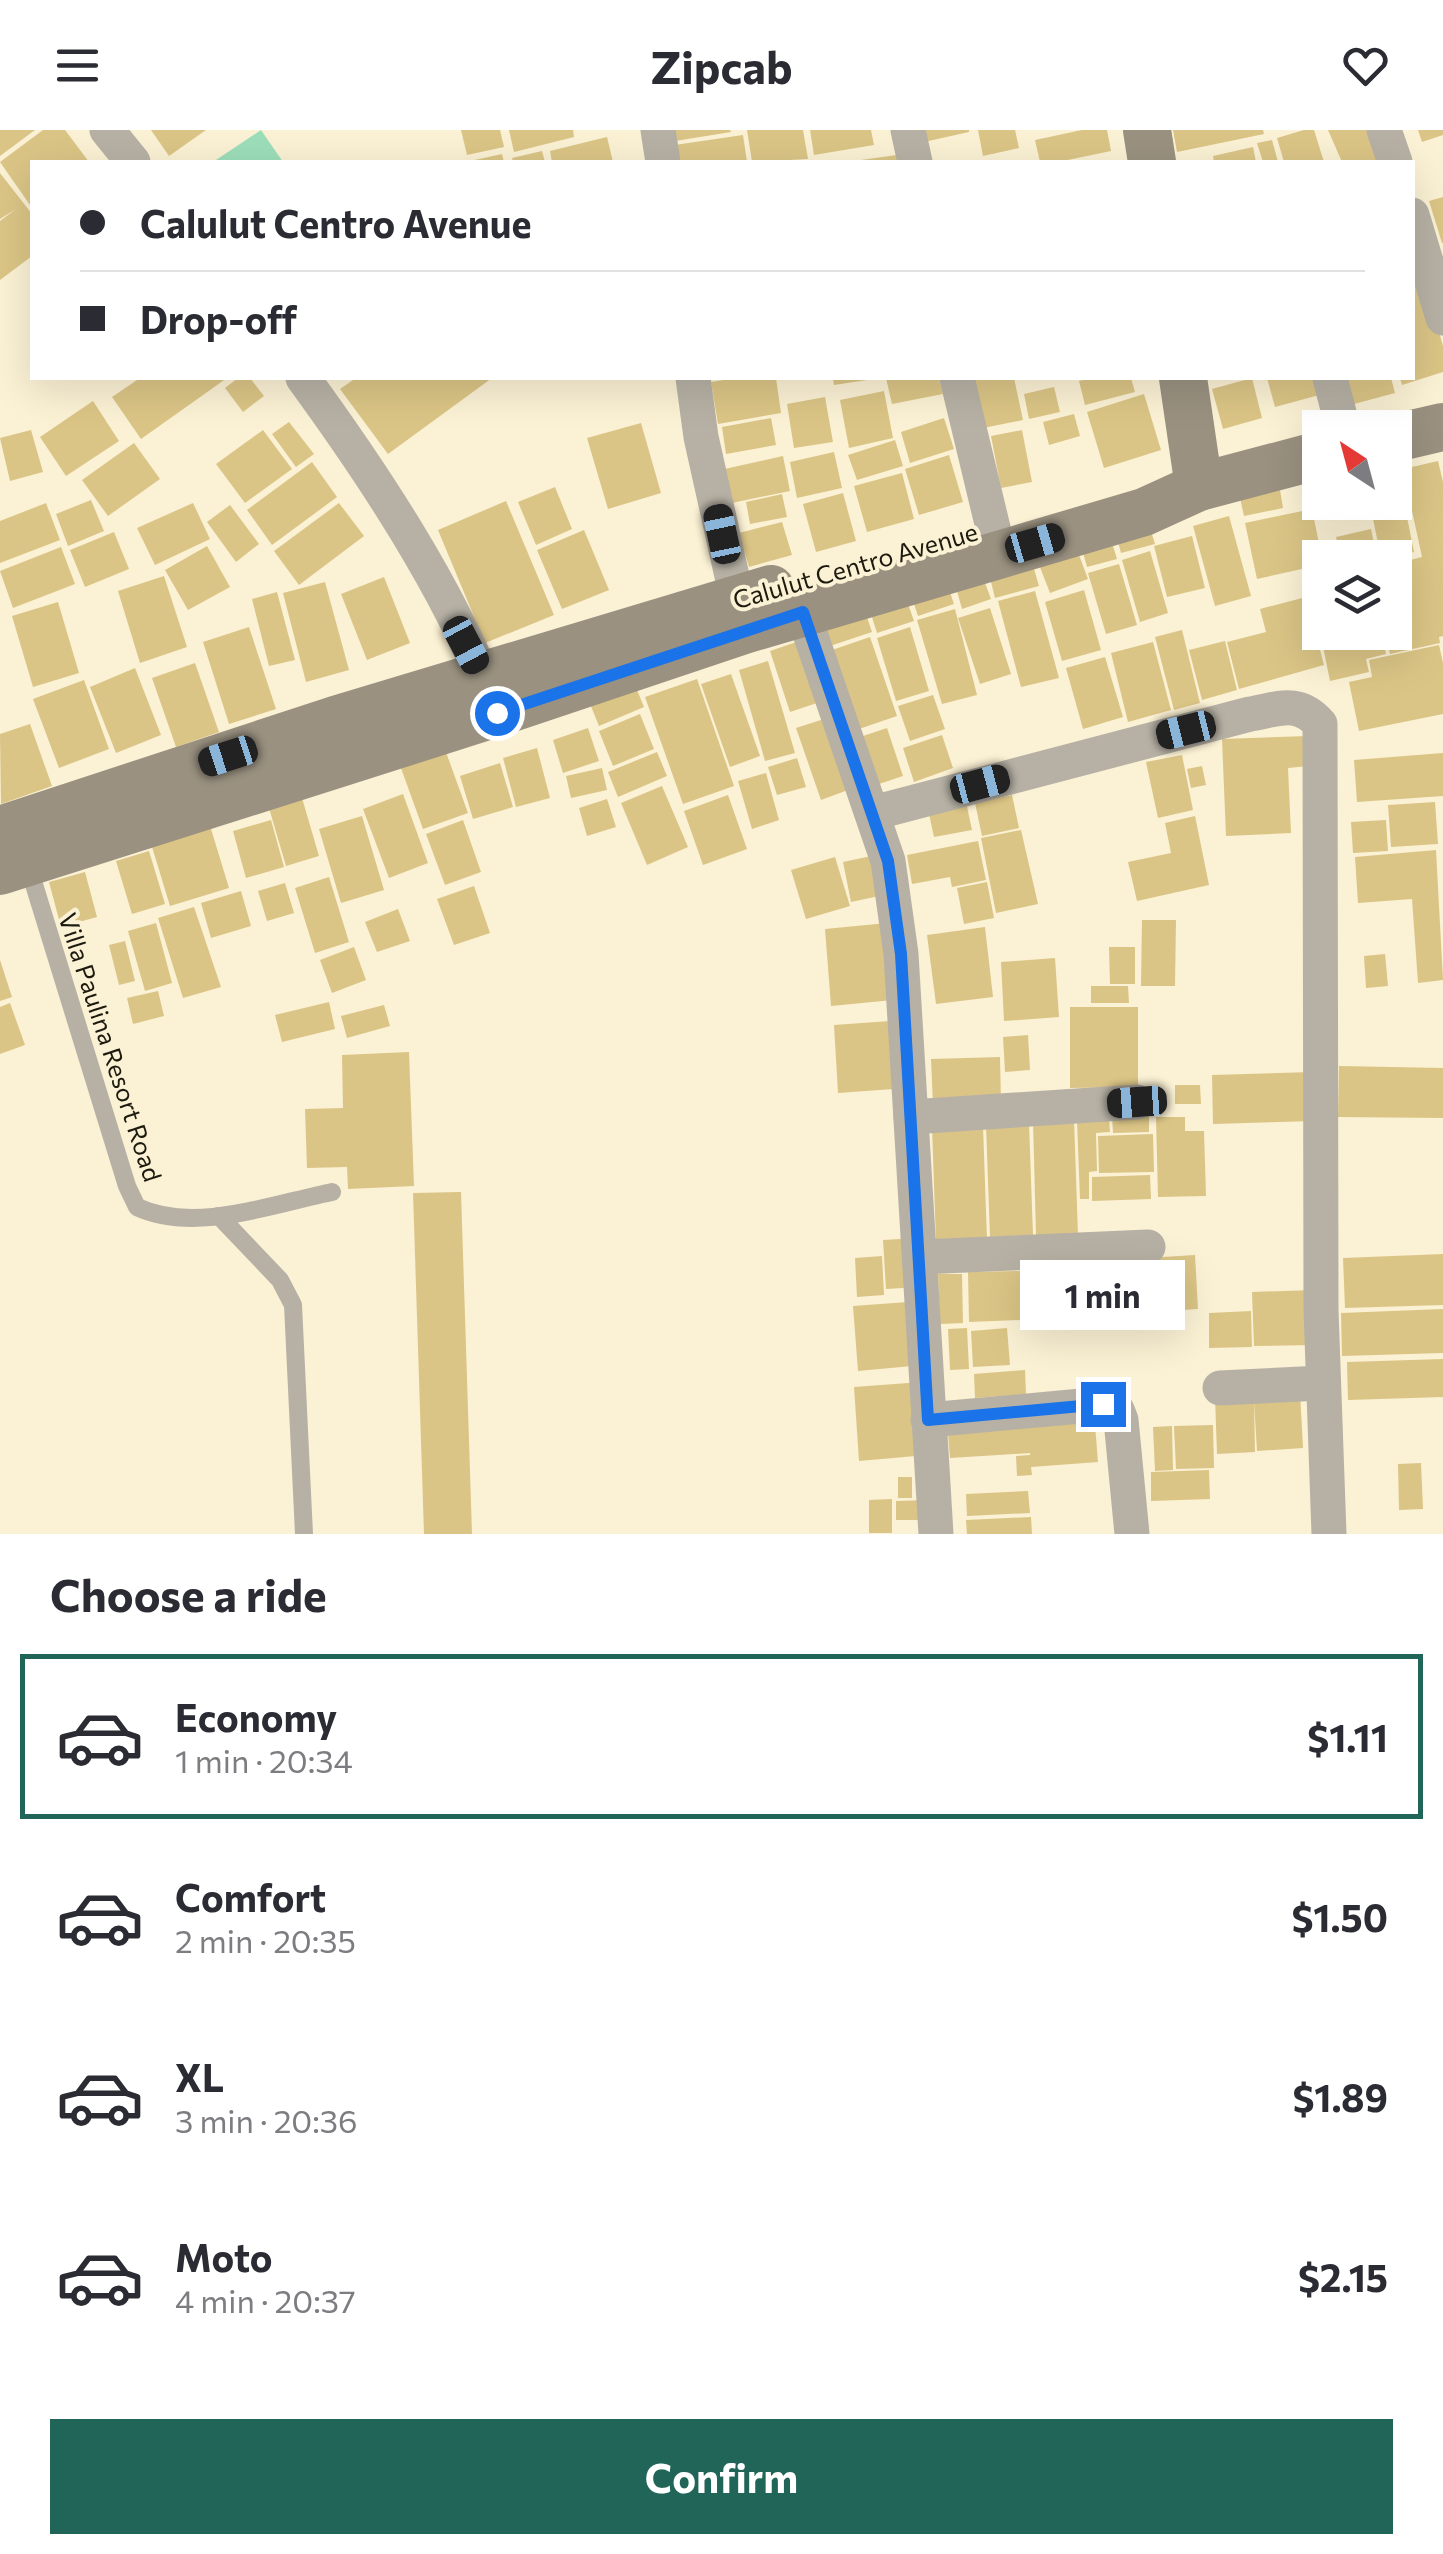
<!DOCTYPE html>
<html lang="en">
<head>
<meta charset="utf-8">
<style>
	:root { --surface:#fff; --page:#f7f7f7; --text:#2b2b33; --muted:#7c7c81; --line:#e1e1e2; --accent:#206557 }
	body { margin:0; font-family:Commissioner,sans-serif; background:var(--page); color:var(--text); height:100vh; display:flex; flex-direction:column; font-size:38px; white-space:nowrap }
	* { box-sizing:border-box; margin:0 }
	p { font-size:32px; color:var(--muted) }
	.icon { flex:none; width:55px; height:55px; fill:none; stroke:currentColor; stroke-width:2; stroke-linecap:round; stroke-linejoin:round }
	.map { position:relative; height:1404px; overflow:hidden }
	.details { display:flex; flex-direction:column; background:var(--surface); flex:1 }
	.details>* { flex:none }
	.guide { position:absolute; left:30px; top:30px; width:1385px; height:220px; border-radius:0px; box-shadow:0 10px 40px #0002; display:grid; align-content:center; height:220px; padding:0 50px; background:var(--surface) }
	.needle { width:65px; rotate:324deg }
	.tools { position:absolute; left:1302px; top:280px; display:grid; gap:20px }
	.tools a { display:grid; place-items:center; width:110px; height:110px; border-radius:0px; background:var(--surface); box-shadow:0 10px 40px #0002; font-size:50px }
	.end { position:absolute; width:45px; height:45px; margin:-22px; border:12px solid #1a73e8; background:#fff; box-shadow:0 0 0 5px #fff }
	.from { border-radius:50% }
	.bubble { position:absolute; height:70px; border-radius:0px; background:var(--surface); box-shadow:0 10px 40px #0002; font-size:32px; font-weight:700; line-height:70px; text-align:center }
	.car { position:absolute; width:30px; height:60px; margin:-30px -15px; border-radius:12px; box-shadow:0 0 8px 2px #0007; background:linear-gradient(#222 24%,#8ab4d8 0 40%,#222 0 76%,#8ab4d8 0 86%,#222 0) }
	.guide b { display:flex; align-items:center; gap:35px; height:95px; font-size:38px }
	.guide b+b { border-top:2px solid var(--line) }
	.guide i { width:25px; height:25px; background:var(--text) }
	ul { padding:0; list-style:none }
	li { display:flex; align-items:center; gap:30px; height:165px; margin:0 20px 15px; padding:0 30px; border:5px solid transparent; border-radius:0px }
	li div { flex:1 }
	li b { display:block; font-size:38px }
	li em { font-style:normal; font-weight:700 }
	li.selected { border-color:var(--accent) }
	li>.icon { width:90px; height:90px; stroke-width:1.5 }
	h2 { padding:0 50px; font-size:45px; line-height:120px }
	.action { display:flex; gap:20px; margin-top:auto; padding:20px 50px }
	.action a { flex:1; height:115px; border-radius:0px; background:var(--accent); color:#fff; font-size:40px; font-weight:700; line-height:115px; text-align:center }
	header { display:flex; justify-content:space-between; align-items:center; height:130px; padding:0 50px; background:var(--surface); font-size:45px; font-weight:700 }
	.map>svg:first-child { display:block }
	.green { fill:#9ddeba }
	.building { fill:#dbc586 }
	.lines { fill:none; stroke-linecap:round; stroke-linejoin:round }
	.lane { stroke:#b7b1a5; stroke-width:18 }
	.street { stroke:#b7b1a5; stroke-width:35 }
	.secondary { stroke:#9a9180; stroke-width:48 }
	.route { stroke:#1a73e8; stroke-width:12 }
	.labels { text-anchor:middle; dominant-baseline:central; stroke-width:8; stroke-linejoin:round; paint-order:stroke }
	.street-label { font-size:25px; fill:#1c190e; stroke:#fbf1d4 }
</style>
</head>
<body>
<header><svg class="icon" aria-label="menu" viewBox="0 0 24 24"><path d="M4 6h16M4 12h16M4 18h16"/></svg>Zipcab<svg class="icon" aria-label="heart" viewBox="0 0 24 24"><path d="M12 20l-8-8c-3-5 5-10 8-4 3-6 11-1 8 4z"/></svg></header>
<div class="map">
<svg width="1443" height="1404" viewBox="0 0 1443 1404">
	<rect width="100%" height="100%" fill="#fbf1d4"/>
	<!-- green -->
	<polygon class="green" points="261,0 283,32 213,32"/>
	<!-- building -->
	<g class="building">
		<polygon points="0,0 35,0 0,26"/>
		<polygon points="43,0 65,0 89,32 32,32 30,75 0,32"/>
		<polygon points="151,0 206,0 169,26"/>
		<polygon points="461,0 500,0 504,17 467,25"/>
		<polygon points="509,0 573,0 574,7 514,22"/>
		<polygon points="668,0 730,0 731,2 669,12"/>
		<polygon points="747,0 803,0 808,29 752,32"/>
		<polygon points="810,0 871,0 874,15 814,25"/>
		<polygon points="912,0 969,0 969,2 915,14"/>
		<polygon points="978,0 1015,0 1019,18 983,26"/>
		<polygon points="1082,0 1107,0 1111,21 1058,32 1040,32 1035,10"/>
		<polygon points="1173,0 1263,0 1264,4 1177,22"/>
		<polygon points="1304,0 1314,0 1324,32 1284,32 1277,8"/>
		<polygon points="1328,0 1374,0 1385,27 1370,32 1342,32"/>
		<polygon points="1418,0 1443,0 1443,5 1422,12"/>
		<polygon points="743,5 747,32 671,32 668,16"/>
		<polygon points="607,7 613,32 552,32 550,21"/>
		<polygon points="1272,10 1278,32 1263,32 1257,13"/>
		<polygon points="1253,17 1256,32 1214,32 1213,26"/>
		<polygon points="542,21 545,32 513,32 512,28"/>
		<polygon points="502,24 504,32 470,32 470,31"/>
		<polygon points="904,24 906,32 861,32 861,30"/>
		<polygon points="0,43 32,84 32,126 0,150 0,91 16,79 0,89"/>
		<polygon points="1443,67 1443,113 1442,113 1429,71"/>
		<polygon points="1422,143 1443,216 1443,242 1402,255 1400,248 1412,248 1412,146"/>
		<polygon points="140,248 227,248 141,309 112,267"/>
		<polygon points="238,248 250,248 264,266 243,282 225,258"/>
		<polygon points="356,248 492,248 388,324 340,259"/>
		<polygon points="736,248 776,248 781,283 718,294 711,252"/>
		<polygon points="833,248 867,248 867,250 834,255"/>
		<polygon points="886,248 939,248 943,264 892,274"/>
		<polygon points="967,248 1014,248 1023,290 978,299"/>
		<polygon points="1092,248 1131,248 1135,262 1085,275 1079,251"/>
		<polygon points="1252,248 1262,288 1223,299 1212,259"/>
		<polygon points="1267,248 1319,248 1323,264 1275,277"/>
		<polygon points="1348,248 1391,248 1395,263 1354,274"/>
		<polygon points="1054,257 1060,282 1029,289 1024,264"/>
		<polygon points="884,261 893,308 849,318 840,270"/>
		<polygon points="1144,264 1161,320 1104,338 1087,282"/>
		<polygon points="825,267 833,312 794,318 787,274"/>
		<polygon points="93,271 119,311 66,346 40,307"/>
		<polygon points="1074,284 1080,306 1049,315 1043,292"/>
		<polygon points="771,288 776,315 726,324 722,297"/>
		<polygon points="944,288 954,319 910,333 901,302"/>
		<polygon points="289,292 314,324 296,337 272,304"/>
		<polygon points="641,293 661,363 608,379 587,308"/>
		<polygon points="31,300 43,342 10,351 0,308"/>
		<polygon points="263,300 292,339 245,373 216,334"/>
		<polygon points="1022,300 1032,352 1001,358 991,306"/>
		<polygon points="895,310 903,336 857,350 848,325"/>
		<polygon points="134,313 160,349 108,386 82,350"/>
		<polygon points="834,322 842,358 797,368 790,332"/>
		<polygon points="949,325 963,372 919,385 905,339"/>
		<polygon points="783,326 790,361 727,374 720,340"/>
		<polygon points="1438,331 1443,352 1443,506 1439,507 1440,513 1390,524 1385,502 1395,502 1395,434 1422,427 1403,339"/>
		<polygon points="312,332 337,367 272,415 247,380"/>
		<polygon points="902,343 914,389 867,402 854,356"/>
		<polygon points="1395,355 1402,380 1369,388 1365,372 1395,372"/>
		<polygon points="555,357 572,399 536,415 518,372"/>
		<polygon points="1280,360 1283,378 1244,386 1240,368"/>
		<polygon points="843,363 856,411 816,422 803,374"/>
		<polygon points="782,364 787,387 750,394 746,372"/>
		<polygon points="91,370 104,401 68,416 56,384"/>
		<polygon points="506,371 554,485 485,513 438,400"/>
		<polygon points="46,373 60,410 0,433 0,391"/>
		<polygon points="193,373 210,409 155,435 137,398"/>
		<polygon points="339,373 364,406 299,455 274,421"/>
		<polygon points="230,375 259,414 236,432 207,392"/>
		<polygon points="1312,379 1322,428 1320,435 1257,449 1245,393"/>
		<polygon points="1406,382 1414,422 1381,428 1373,389"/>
		<polygon points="1229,386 1251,466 1215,476 1193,396"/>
		<polygon points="782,392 792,425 749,437 739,403"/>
		<polygon points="1149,395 1155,414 1121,423 1116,405"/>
		<polygon points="1371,399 1377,428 1341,428 1336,407"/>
		<polygon points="584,400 609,460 562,479 537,420"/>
		<polygon points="114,402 129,439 85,457 70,420"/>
		<polygon points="1109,403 1117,429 1087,437 1080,412"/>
		<polygon points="1192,406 1205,458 1167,467 1154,416"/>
		<polygon points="207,416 230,457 188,480 165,440"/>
		<polygon points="61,417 75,454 13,478 0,441"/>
		<polygon points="1076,417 1088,449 1050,463 1038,432"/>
		<polygon points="1150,421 1168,483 1140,492 1122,430"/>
		<polygon points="1032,432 1039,456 995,468 989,444"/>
		<polygon points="1119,434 1137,495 1106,504 1088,443"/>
		<polygon points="982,445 991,469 962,479 955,454"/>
		<polygon points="164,446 187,517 140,533 118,461"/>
		<polygon points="384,447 410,513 367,530 341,464"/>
		<polygon points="1320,449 1320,496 1318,496 1309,451"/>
		<polygon points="325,452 349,540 306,552 283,463"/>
		<polygon points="949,459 954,474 918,486 913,471"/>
		<polygon points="1084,460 1101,520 1062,531 1045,472"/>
		<polygon points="1035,461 1059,548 1021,557 998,471"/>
		<polygon points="277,462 295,530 269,536 252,469"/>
		<polygon points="1306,467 1324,535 1239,559 1227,512 1266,502 1260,479"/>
		<polygon points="906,468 914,491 877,503 870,481"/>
		<polygon points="58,472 79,543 33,557 12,486"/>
		<polygon points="864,478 872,502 830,516 822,493"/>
		<polygon points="990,478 1011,544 980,554 958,488"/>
		<polygon points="955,479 977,565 942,574 917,490"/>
		<polygon points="249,497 276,579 229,594 203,512"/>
		<polygon points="910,497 929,561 896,571 877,508"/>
		<polygon points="1182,500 1200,573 1174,580 1155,507"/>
		<polygon points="1320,502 1382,502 1386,524 1366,529 1369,542 1330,551"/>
		<polygon points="870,507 897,586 859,599 832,520"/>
		<polygon points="808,508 829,569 790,582 770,521"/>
		<polygon points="1225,511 1237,560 1202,570 1189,520"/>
		<polygon points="1153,512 1171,580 1128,592 1111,523"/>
		<polygon points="1439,515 1443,533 1443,584 1359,601 1349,552 1372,547 1369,530"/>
		<polygon points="1105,527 1123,587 1083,599 1066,538"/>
		<polygon points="768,531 795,623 765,631 739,540"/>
		<polygon points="195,533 219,602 176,617 152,548"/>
		<polygon points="135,538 161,605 116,623 90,557"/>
		<polygon points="731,544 760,626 730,637 701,554"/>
		<polygon points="697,549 734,656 683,674 645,567"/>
		<polygon points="84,550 109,619 59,638 33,569"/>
		<polygon points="633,550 644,577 599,596 588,569"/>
		<polygon points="933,565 945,599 910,611 898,576"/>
		<polygon points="640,584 654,619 613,636 599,601"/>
		<polygon points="824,589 848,660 821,670 796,598"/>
		<polygon points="30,594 52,656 1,674 0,604"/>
		<polygon points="588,598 599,631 563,643 553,610"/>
		<polygon points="887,598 903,646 870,657 854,609"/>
		<polygon points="942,605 953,638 914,652 903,618"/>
		<polygon points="1308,606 1309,636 1288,638 1291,703 1226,706 1222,609"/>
		<polygon points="442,611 468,683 423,699 397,627"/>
		<polygon points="537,618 550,668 516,677 503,628"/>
		<polygon points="657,622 667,646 618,667 608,642"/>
		<polygon points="1443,623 1443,666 1357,672 1354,630"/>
		<polygon points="1182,625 1193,680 1158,688 1146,632"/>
		<polygon points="797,628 806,657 777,665 768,637"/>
		<polygon points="500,633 513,677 473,689 460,646"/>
		<polygon points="1202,636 1206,655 1191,658 1187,639"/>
		<polygon points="602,638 607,660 571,668 566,646"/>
		<polygon points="766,643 779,690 752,699 738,651"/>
		<polygon points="662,656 688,717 647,735 621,673"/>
		<polygon points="403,664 428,733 389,748 363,679"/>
		<polygon points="728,665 747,719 703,735 684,681"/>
		<polygon points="1012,665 1019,698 982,706 975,673"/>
		<polygon points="965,667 972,700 934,707 927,675"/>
		<polygon points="302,668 319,726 286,736 269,678"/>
		<polygon points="607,669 616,697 587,706 579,678"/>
		<polygon points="1435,672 1438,714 1391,717 1388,675"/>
		<polygon points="362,686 384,760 341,773 319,699"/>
		<polygon points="1195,686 1209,755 1137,771 1128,732 1171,723 1165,693"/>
		<polygon points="208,689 229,758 170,776 149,707"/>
		<polygon points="271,690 284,737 246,748 233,701"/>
		<polygon points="463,690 481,742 445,755 426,704"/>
		<polygon points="1386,690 1388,721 1353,723 1351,692"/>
		<polygon points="1021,700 1038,774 996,783 981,708"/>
		<polygon points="978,711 986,750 952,757 950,747 912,754 907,725"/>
		<polygon points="1436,720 1443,850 1418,853 1412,769 1358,773 1355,727"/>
		<polygon points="149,721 165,774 132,784 116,731"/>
		<polygon points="876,725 884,765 851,772 843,732"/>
		<polygon points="835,727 850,776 806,789 791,740"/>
		<polygon points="85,742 97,787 61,797 49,752"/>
		<polygon points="329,747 349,812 315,823 295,758"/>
		<polygon points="987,752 994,788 964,794 957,758"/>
		<polygon points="285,753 294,783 267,791 258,761"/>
		<polygon points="474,756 490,803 454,815 437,769"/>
		<polygon points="241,761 251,796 211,808 201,773"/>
		<polygon points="194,777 221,857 183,868 158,788"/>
		<polygon points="398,779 410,811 377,822 365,792"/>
		<polygon points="1142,790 1176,790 1175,856 1141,856"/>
		<polygon points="156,793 172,853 145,861 128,801"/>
		<polygon points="887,793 893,870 831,876 825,799"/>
		<polygon points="985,797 993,867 936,874 927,805"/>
		<polygon points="125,811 135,851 119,855 109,815"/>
		<polygon points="354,817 366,850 332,863 320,830"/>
		<polygon points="1109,817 1135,817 1135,854 1110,854"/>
		<polygon points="1385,824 1388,856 1366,858 1364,826"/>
		<polygon points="1055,828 1059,887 1004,891 1001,832"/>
		<polygon points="0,830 12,867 0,871"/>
		<polygon points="1091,856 1128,856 1129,873 1091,873"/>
		<polygon points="158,861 164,886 133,894 127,868"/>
		<polygon points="329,872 335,899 282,912 275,885"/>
		<polygon points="10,873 25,915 0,924 0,877"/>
		<polygon points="384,875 390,896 347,908 341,886"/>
		<polygon points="1070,877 1138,877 1138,957 1070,958"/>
		<polygon points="890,891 894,959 838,963 834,895"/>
		<polygon points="1028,905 1030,940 1005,942 1003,907"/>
		<polygon points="409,922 414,1056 348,1059 347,1037 307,1038 305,979 343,978 342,925"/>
		<polygon points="1000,927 1001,973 933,975 931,929"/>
		<polygon points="1339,936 1443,938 1443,988 1338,987"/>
		<polygon points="1313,942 1314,991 1213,994 1212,945"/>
		<polygon points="1175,955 1200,955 1201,974 1175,974"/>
		<polygon points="1149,985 1149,1002 1113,1003 1112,987"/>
		<polygon points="1156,987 1185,987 1185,1001 1204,1001 1206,1066 1158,1067"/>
		<polygon points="1074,989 1078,1105 1036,1106 1033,991"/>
		<polygon points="1109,989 1110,1002 1096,1003 1097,1041 1089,1042 1089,1069 1080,1069 1077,991"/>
		<polygon points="1029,993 1033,1105 990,1107 986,995"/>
		<polygon points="983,996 987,1110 936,1112 932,997"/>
		<polygon points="1153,1004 1154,1042 1099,1043 1098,1006"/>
		<polygon points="1150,1045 1151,1069 1092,1071 1092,1047"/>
		<polygon points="461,1062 472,1404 424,1404 413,1063"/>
		<polygon points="916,1108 919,1157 886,1159 883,1110"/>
		<polygon points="1443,1124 1443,1175 1345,1178 1343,1128"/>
		<polygon points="1195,1125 1198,1179 1134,1183 1131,1129"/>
		<polygon points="882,1126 884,1165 857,1167 855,1128"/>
		<polygon points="1126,1132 1129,1185 1079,1188 1076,1135"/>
		<polygon points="1070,1136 1074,1187 1027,1190 1024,1138"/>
		<polygon points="1020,1141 1021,1190 969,1192 968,1142"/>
		<polygon points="938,1144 962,1144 963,1193 940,1194"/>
		<polygon points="1314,1160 1315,1215 1254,1216 1252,1162"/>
		<polygon points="908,1172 912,1236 858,1241 853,1176"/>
		<polygon points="1443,1179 1443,1223 1342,1226 1341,1183"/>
		<polygon points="1251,1181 1252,1217 1209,1218 1209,1183"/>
		<polygon points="967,1198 969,1239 950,1240 948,1199"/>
		<polygon points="1007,1198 1010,1235 973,1237 971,1201"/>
		<polygon points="1443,1229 1443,1267 1348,1270 1347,1232"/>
		<polygon points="1025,1240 1026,1264 975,1268 974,1244"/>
		<polygon points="922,1252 927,1325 859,1331 854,1257"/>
		<polygon points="1300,1262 1303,1318 1257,1321 1254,1271 1255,1322 1217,1324 1215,1267"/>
		<polygon points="1094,1282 1098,1332 1031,1337 1032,1345 1017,1346 1016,1326 1030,1325 1030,1323 950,1328 947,1290"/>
		<polygon points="1213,1295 1214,1338 1176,1339 1174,1296"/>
		<polygon points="1172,1296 1173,1340 1155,1341 1153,1297"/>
		<polygon points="1421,1333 1423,1379 1399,1380 1398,1334"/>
		<polygon points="1209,1340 1210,1369 1151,1371 1151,1342"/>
		<rect x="898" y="1347" width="14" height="21"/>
		<polygon points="1028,1361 1030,1383 967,1386 966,1364"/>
		<polygon points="892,1369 892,1403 869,1403 869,1370"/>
		<polygon points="932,1370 932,1390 896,1390 896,1371"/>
		<polygon points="1031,1387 1032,1404 967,1404 966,1390"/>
	</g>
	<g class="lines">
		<!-- lane -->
		<g class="lane">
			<path d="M28,735L127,1056L137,1077C194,1104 273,1074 332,1062"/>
			<polyline points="219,1086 280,1150 293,1175 304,1404"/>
		</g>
		<!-- street -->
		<g class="street">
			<polyline points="107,0 133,32"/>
			<polyline points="658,0 663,32"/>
			<polyline points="908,0 915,32"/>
			<polyline points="1384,0 1395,32"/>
			<polyline points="1412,85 1443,188"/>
			<path d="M303,248C373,344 446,454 490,565"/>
			<polyline points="693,248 701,307 742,491"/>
			<polyline points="957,248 999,423"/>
			<polyline points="1330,248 1343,298"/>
			<polyline points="803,483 888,731 901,824 936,1404"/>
			<path d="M873,683L1250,584C1279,579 1298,569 1320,594L1321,1180L1329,1404"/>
			<polyline points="911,987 1137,972"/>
			<polyline points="921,1127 1148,1117"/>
			<polyline points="1220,1258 1322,1253"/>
			<polyline points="928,1290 1103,1274 1117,1280 1121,1290 1132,1404"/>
		</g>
		<!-- secondary -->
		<g class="secondary">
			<polyline points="1147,0 1152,32"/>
			<polyline points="1183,248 1199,357"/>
			<polyline points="1395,308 1443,297"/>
			<polyline points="0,700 335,590 771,459"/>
			<polyline points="0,741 497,583 744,500 1144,382 1199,357 1320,325"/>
		</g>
	</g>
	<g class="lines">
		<!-- route -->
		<polyline class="route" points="497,583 803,482 888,731 901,824 928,1290 1103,1274"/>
	</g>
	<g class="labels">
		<!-- street labels -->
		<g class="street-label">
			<text transform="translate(855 435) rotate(-16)">Calulut Centro Avenue</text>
			<text transform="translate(111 917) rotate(72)">Villa Paulina Resort Road</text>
		</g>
	</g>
</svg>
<div class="tools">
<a><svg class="needle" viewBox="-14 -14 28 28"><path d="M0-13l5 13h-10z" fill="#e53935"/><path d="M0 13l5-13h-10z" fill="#7c7c81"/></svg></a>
<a><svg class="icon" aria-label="layers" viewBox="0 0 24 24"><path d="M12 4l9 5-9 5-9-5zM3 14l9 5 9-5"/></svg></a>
</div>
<i class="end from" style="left:497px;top:583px"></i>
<i class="end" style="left:1103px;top:1274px"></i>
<div class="bubble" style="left:1020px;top:1130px;width:165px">1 min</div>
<i class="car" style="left:722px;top:404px;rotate:348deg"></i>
<i class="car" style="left:1035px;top:413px;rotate:74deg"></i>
<i class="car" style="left:466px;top:515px;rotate:152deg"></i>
<i class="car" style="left:1186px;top:600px;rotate:256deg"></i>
<i class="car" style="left:228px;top:626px;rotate:252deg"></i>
<i class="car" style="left:980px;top:654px;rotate:75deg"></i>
<i class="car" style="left:1137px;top:972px;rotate:266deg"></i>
<div class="guide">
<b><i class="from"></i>Calulut Centro Avenue</b>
<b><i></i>Drop-off</b>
</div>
</div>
<section class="details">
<h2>Choose a ride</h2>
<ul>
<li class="selected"><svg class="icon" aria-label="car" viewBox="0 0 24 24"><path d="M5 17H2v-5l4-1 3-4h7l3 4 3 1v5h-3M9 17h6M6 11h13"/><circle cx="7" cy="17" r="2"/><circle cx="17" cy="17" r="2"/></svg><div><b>Economy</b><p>1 min · 20:34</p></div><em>$1.11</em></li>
<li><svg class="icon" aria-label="car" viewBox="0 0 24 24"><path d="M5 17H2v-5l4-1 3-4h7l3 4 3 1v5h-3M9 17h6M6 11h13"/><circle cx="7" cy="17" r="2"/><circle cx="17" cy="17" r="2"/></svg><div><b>Comfort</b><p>2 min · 20:35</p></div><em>$1.50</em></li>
<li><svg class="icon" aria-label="car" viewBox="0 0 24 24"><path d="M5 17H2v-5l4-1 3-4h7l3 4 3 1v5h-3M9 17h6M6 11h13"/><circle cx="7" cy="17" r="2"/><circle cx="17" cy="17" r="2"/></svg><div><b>XL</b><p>3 min · 20:36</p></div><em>$1.89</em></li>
<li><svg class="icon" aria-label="car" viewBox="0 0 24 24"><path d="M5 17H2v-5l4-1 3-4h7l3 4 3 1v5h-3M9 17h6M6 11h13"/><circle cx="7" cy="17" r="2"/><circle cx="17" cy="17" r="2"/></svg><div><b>Moto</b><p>4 min · 20:37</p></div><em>$2.15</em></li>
</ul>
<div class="action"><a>Confirm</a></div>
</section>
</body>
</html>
